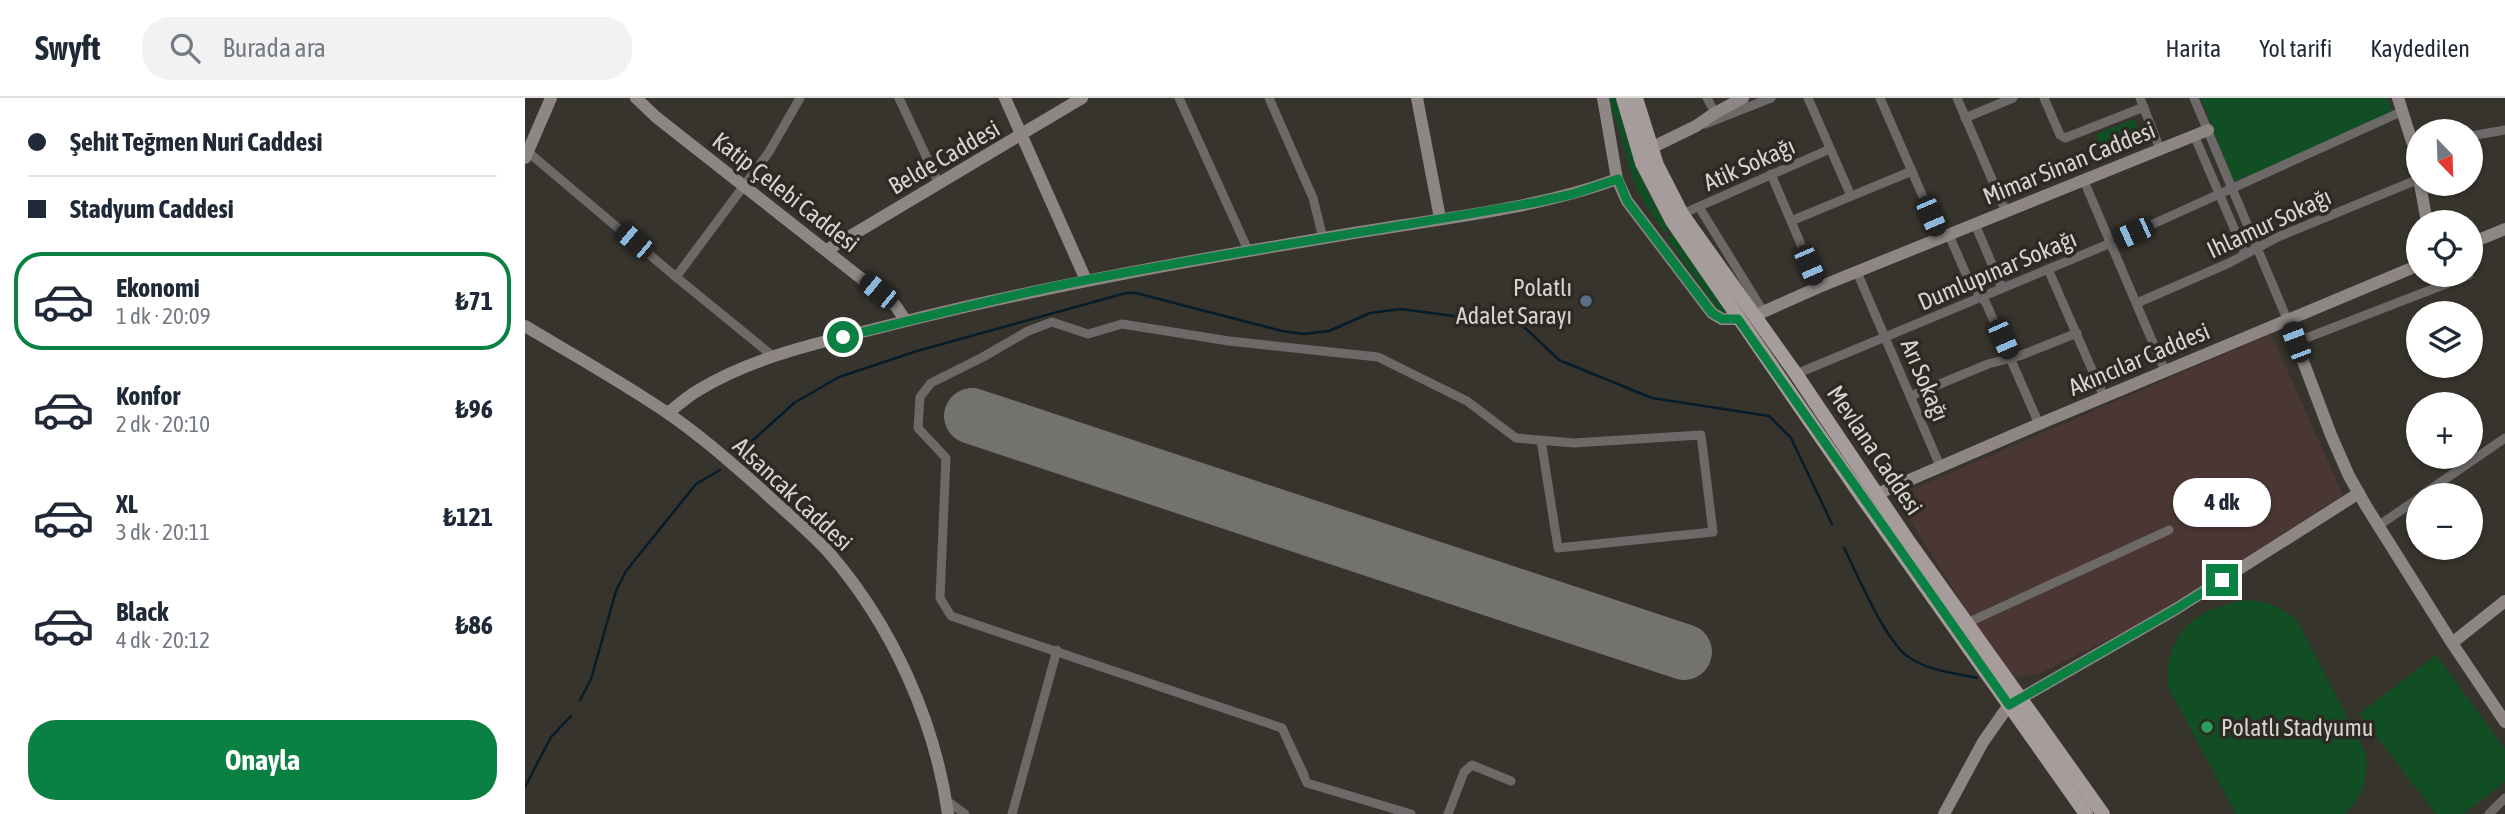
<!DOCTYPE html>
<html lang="tr">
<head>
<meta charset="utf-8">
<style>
	:root { --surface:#fff; --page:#f2f2f3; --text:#1f2937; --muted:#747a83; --line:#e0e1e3; --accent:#0b8043 }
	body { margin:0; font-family:"Asap Condensed",sans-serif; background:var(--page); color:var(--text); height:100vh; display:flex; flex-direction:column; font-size:26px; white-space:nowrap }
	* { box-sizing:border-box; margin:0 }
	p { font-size:23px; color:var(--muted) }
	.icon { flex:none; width:38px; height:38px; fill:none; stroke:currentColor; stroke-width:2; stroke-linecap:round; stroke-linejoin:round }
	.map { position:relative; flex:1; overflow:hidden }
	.sheet { display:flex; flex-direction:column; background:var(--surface); width:525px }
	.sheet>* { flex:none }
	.guide { display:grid; align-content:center; height:154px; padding:0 28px; background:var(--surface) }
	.needle { width:46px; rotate:157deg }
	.controls { position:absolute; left:1881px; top:21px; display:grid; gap:14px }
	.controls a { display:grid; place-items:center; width:77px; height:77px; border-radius:50%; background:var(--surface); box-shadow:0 2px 5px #0004; font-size:35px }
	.end { position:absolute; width:32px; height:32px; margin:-16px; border:9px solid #0b8043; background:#fff; box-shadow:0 0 0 4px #fff }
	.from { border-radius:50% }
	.bubble { position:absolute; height:49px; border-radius:24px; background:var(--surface); box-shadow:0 2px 5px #0004; font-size:23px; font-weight:700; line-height:49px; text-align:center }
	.car { position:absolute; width:21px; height:42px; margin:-21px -10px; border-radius:9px; box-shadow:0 0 5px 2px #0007; background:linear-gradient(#222 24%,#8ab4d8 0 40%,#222 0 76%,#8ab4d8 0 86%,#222 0) }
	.guide b { display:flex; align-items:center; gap:24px; height:66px; font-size:26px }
	.guide b+b { border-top:2px solid var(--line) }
	.guide i { width:18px; height:18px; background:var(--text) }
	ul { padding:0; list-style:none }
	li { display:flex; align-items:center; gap:21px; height:98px; margin:0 14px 10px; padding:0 14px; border:4px solid transparent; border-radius:28px }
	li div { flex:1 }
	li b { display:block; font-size:26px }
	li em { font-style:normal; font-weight:700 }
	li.on { border-color:var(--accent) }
	li>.icon { width:63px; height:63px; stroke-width:1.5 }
	.action { display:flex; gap:14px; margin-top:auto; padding:14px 28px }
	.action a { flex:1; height:80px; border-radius:28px; background:var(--accent); color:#fff; font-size:28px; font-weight:700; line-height:80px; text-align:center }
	header { display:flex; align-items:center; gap:42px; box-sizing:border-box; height:98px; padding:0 35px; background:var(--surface); border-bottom:2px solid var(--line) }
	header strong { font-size:33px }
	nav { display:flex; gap:38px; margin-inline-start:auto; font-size:24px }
	.search { width:490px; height:63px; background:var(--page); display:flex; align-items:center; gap:18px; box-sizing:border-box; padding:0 24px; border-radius:28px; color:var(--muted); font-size:26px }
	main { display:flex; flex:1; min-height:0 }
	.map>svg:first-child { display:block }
	.commercial { fill:#4a3633 }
	.green { fill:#114e23 }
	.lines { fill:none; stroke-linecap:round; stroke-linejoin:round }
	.stream { stroke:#061c2a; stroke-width:2.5 }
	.runway { stroke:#74726c; stroke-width:56 }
	.street { stroke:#6d6968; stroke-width:9 }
	.secondary { stroke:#8d8685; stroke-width:12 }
	.primary { stroke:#a59c9b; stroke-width:14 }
	.route { stroke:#0b8043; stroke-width:9 }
	.service-dot { fill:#5c6f8a; stroke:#2d2a23; stroke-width:2.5 }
	.leisure-dot { fill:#2e9e5b; stroke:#2d2a23; stroke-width:2.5 }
	.labels { text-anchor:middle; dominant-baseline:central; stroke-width:7; stroke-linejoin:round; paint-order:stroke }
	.street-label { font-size:24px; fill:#d7d5d0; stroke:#2d2a23 }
	.poi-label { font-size:24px; fill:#d7d5d0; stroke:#2d2a23; text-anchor:end }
</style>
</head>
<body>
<header>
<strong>Swyft</strong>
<div class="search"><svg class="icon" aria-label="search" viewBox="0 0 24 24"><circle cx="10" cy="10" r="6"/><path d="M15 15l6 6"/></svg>Burada ara</div>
<nav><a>Harita</a><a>Yol tarifi</a><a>Kaydedilen</a></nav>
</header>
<main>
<section class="sheet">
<div class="guide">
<b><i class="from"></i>Şehit Teğmen Nuri Caddesi</b>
<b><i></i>Stadyum Caddesi</b>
</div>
<ul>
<li class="on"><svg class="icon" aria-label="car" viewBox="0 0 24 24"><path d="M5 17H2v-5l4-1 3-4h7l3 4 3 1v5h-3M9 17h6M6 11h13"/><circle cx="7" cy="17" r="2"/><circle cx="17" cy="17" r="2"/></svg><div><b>Ekonomi</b><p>1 dk · 20:09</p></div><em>₺71</em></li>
<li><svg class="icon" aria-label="car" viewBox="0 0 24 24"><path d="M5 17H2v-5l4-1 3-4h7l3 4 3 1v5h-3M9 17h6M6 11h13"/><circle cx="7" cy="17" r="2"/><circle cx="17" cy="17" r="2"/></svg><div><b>Konfor</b><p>2 dk · 20:10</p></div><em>₺96</em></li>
<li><svg class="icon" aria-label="car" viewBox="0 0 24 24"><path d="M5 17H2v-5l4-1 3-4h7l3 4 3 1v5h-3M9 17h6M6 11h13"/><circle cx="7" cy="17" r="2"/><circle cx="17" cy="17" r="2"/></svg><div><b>XL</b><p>3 dk · 20:11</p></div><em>₺121</em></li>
<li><svg class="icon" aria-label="car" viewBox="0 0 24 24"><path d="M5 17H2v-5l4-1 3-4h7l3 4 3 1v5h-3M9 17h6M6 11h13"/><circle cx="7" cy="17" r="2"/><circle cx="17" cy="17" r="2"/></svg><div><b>Black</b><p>4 dk · 20:12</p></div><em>₺86</em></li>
</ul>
<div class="action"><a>Onayla</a></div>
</section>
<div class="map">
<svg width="1980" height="716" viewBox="0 0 1980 716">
	<rect width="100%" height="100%" fill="#37342d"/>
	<!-- commercial -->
	<polygon class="commercial" points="1746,236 1818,397 1623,522 1513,576 1485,580 1370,399"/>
	<!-- green -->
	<g class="green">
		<path d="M1084,0H1092C1103,48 1117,89 1144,131L1139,135L1118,102L1108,82Z"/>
		<polygon points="1676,0 1862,0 1868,15 1709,84"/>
		<polygon points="1609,21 1619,45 1581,61 1571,36"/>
		<polygon points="1148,135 1203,215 1195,213 1187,204 1141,139"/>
		<path d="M1718,502C1743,503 1752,507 1772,522L1840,653C1845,678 1838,699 1820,716H1711L1643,589C1639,536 1669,512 1718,502Z"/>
		<polygon points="1911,557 1980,651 1980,684 1938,716 1911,716 1834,616"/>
	</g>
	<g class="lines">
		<!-- stream -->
		<g class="stream">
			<polyline points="227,343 269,305 314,279 392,253 601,195 611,195 757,233 779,236 804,233 845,215 876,211 997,227 1034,262 1127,300 1244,318 1266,340 1307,426"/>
			<path d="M1319,450C1333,477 1361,546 1385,560C1405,573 1429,575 1452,580"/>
			<polyline points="55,602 66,581 91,493 101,473 171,386 195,372"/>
			<polyline points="0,689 26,639 46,618"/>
		</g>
		<!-- runway -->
		<polyline class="runway" points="447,318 1159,554"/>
		<!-- street -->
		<g class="street">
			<polyline points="374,0 414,86"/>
			<polyline points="654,0 723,152"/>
			<polyline points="744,0 788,100 798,140"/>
			<polyline points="1182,0 1190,15"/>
			<polyline points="1283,0 1326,98"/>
			<polyline points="1355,0 1416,140"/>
			<polyline points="1432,0 1481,114"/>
			<polyline points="1519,0 1535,37 1540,40 1619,9"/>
			<polyline points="1615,0 1635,51"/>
			<polyline points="1669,0 1762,221"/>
			<polyline points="1440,20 1488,0"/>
			<polyline points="1180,26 1246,0"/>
			<polyline points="1669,37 1720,156"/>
			<polyline points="1946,38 1980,32"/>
			<polyline points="3,54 151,179"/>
			<polyline points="1246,76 1294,189"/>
			<polyline points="1559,83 1640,273"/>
			<polyline points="1174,109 1238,213"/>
			<polyline points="1157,116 1305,51"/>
			<polyline points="1266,123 1387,73"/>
			<polyline points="1450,126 1477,190"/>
			<polyline points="1424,137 1444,183 1461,205 1514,326"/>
			<polyline points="1523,171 1579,299"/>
			<polyline points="1332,174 1415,368"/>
			<polyline points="1612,205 1704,165 1753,139 1894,81"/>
			<polyline points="1771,244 1944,177"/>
			<polyline points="249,259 151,179 244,54 275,0"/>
			<polyline points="1271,276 1586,145 1878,13"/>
			<polyline points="1386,298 1463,266 1494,258 1552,235"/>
			<polyline points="1897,397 1980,340"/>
			<polyline points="1853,428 1894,400"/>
			<polyline points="1442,525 1644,432"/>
			<polyline points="757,630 426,518 415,500 421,360 393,330 395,299 406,285 458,259 503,233 527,224 563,236 597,226 704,243 853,259 942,303 991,340 1049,345 1176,337 1188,434 1033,450 1016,342"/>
			<polyline points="779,677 757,630 782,685 886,716"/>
			<polyline points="421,702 440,716"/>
			<polyline points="487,716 532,552"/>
			<polyline points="923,716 939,674 947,667 986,683"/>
			<polyline points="1964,716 1980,700"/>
		</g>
		<!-- secondary -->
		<g class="secondary">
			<polyline points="111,0 131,19 370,207 381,223"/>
			<polyline points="480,0 561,182"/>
			<polyline points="892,0 915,120"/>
			<polyline points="1078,0 1092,81 1102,103 1187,215 1197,221 1213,221"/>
			<polyline points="1873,0 1888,47 1894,80"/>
			<polyline points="1126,50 1171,28 1190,15 1218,0"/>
			<polyline points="0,60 26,0"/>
			<polyline points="1895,86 1902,124"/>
			<polyline points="1946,145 1980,131"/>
			<polyline points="302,152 557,0"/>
			<polyline points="1229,218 1294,189 1683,32"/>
			<polyline points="1762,221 1806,337 1824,378 1841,408 1927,545 1980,624"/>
			<path d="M0,228C47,256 95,283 141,314C175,337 205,364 236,391C259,413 285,433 306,457C367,528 410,623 423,716"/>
			<path d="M143,315C152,308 162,299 172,293C234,255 308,242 377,224C525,187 674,161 823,136C911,121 1009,112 1092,81"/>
			<polyline points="1352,396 1514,326 1894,167"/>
			<polyline points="1927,545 1980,503"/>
			<polyline points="1419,716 1458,644 1484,607 1651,511 1834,395"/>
		</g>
		<!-- primary -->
		<g class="primary">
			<polyline points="1098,0 1117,65 1147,123 1339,402 1561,716"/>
			<polyline points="1111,0 1132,67 1157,116 1271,276 1382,441 1578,716"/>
		</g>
	</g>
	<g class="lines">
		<!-- route -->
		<path class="route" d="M318,239C399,219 479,198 561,182C711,153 862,131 1012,104L1048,96L1093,81L1102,103L1187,215L1197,221H1213L1484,607L1651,511L1697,482"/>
	</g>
	<!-- markers -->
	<circle class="service-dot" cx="1061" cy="203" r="7"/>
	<circle class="leisure-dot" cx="1682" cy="629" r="7"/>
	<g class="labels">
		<!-- street labels -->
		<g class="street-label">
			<text transform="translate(419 59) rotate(-30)">Belde Caddesi</text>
			<text transform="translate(1544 65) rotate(-22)">Mimar Sinan Caddesi</text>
			<text transform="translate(1224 66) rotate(-24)">Atik Sokağı</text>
			<text transform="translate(261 94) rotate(38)">Katip Çelebi Caddesi</text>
			<text transform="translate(1744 125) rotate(-25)">Ihlamur Sokağı</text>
			<text transform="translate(1472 172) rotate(-23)">Dumlupınar Sokağı</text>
			<text transform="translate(1614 261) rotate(-23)">Akıncılar Caddesi</text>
			<text transform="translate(1400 282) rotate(67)">Arı Sokağı</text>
			<text transform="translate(1350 352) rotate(56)">Mevlana Caddesi</text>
			<text transform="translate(268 396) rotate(43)">Alsancak Caddesi</text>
		</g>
		<!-- poi labels -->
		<g class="poi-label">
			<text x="1047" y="189">Polatlı<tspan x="1047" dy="28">Adalet Sarayı</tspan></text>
			<text x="1696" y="629" text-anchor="start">Polatlı Stadyumu</text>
		</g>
	</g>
</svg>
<div class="controls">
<a><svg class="needle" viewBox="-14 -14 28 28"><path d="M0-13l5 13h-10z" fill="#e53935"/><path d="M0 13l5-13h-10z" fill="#747a83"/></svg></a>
<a><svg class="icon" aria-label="locate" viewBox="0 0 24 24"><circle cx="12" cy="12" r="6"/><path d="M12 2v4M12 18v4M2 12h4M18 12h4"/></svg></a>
<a><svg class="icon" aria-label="layers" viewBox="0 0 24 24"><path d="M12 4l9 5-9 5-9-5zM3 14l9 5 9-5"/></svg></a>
<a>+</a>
<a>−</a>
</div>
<i class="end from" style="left:318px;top:239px"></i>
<i class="end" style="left:1697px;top:482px"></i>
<div class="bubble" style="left:1648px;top:380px;width:98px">4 dk</div>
<i class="car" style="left:1406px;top:118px;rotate:157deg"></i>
<i class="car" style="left:1608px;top:135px;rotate:246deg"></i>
<i class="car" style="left:109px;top:143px;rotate:310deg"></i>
<i class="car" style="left:1284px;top:167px;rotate:157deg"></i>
<i class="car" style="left:353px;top:193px;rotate:309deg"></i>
<i class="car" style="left:1478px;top:241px;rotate:156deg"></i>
<i class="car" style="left:1771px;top:244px;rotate:339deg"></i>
</div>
</main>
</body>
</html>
